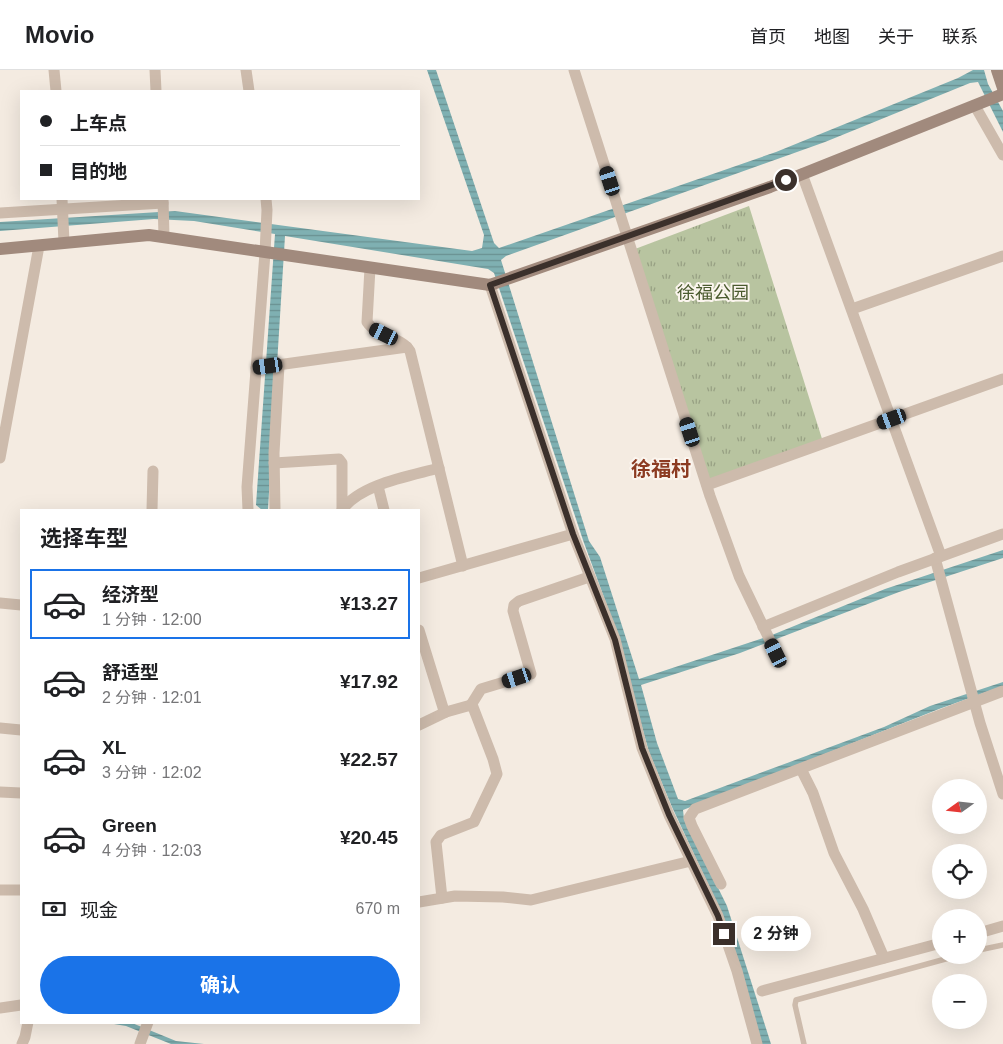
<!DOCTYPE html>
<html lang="zh">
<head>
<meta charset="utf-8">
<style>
	:root { --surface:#fff; --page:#f2f2f2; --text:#202124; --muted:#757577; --line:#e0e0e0; --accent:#1a73e8 }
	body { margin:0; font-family:Helvetica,"Noto Sans SC",sans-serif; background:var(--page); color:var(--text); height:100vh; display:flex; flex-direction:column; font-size:19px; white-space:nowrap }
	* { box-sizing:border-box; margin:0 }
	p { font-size:16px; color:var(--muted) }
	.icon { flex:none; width:28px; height:28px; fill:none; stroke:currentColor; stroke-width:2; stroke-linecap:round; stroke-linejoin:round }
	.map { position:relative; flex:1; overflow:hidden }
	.sheet { position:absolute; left:20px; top:439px; width:400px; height:515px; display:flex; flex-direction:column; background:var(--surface); border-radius:0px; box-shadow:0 5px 20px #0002 }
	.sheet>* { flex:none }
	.guide { position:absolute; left:20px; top:20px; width:400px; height:110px; border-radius:0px; box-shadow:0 5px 20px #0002; display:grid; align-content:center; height:110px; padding:0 20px; background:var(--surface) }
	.needle { width:32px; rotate:255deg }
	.tools { position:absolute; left:932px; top:709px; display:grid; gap:10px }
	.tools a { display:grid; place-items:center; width:55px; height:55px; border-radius:50%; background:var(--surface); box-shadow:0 5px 20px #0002; font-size:25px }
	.end { position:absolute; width:22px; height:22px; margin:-11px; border:6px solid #3b302b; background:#fff; box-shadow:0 0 0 2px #fff }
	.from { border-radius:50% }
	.bubble { position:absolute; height:35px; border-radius:18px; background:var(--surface); box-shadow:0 5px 20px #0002; font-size:16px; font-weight:700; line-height:35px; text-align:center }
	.car { position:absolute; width:15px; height:30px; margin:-15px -8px; border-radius:6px; box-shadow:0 0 4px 1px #0007; background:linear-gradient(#222 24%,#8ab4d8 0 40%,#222 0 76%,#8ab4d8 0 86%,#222 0) }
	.guide b { display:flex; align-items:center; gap:18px; height:48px; font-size:19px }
	.guide b+b { border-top:1px solid var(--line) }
	.guide i { width:12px; height:12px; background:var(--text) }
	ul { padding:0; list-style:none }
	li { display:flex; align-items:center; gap:15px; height:70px; margin:0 10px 8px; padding:0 10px; border:2px solid transparent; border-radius:0px }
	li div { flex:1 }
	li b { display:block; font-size:19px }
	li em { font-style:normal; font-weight:700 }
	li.selected { border-color:var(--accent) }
	li>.icon { width:45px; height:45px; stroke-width:1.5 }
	h2 { padding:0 20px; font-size:22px; line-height:60px }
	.pay { display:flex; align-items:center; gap:12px; height:55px; padding:0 20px; font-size:19px }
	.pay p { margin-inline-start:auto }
	.primary-button { display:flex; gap:10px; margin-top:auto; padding:10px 20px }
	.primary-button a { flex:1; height:58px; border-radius:30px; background:var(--accent); color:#fff; font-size:20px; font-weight:700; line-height:58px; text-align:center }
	header { display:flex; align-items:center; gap:30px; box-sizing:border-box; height:70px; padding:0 25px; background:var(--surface); border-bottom:1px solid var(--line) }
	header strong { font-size:24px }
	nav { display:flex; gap:28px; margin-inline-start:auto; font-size:18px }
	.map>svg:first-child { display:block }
	.park { fill:url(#park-tufts) }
	.water { fill:url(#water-rules) }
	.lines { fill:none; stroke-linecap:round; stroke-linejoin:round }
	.lane { stroke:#cdbbac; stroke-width:5.5 }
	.street { stroke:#cdbbac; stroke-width:11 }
	.secondary { stroke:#a18a7d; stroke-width:12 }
	.route { stroke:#3b302b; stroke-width:6 }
	.labels { text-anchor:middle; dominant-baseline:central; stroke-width:4; stroke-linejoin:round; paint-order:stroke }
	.park-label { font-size:18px; fill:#4a5a2e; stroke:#fbf5ee }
	.quarter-label { font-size:20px; font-weight:bold; fill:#8c3b22; stroke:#fbf5ee }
</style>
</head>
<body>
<header>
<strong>Movio</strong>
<nav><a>首页</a><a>地图</a><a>关于</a><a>联系</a></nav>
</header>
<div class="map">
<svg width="1003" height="974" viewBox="0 0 1003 974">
	<defs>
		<pattern id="park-tufts" width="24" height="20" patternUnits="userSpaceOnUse" patternTransform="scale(1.25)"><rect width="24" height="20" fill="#b8c4a0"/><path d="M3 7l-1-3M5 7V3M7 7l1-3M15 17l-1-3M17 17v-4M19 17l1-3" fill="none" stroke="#97a083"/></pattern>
		<pattern id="water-rules" width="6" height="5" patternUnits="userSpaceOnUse" patternTransform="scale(1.25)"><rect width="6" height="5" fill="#7fb0b2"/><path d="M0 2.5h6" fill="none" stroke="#699091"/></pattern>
	</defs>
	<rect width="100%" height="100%" fill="#f4ebe1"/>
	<!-- park -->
	<polygon class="park" points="749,136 823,372 710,412 635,179"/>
	<!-- water -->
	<g class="water">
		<polygon points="427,0 436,0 494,173 499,178 776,82 958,8 973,0 984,0 988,14 1003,41 1003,62 978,12 970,13 825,72 506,186 501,190 589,471 600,487 639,609 772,565 885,519 1003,480 1003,488 899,522 740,583 641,615 657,673 678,729 685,731 884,657 930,636 1003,612 1003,616 939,639 683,740 684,749 727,836 771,974 762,974 715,829 672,737 649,682 612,549 584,473 494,203 488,199 285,166 268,439 262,440 256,435 275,164 194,151 154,149 0,161 0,152 175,141 472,181 482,178 484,165"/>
		<polygon points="108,953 132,953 176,971 204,974 171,974 126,956"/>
	</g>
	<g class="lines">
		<!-- lane -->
		<g class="lane">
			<polyline points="979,880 1003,875"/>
			<polyline points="804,974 795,935 796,930 960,885"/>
		</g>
		<!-- street -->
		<g class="street">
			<polyline points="54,0 56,21"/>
			<polyline points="155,0 156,21"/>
			<polyline points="246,0 249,21"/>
			<polyline points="574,0 710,426 739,506 776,583"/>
			<polyline points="975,36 1003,85"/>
			<polyline points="802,104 941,486"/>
			<polyline points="62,129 64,172"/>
			<polyline points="163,129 164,167"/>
			<polyline points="0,143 163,133"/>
			<path d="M370,198L367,252C377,267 400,266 410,281L463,496"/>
			<polyline points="490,215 573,464 615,569 642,678 669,745 718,846 737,901 757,974"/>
			<polyline points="852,239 1003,186"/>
			<polyline points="256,298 407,277"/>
			<polyline points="0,388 39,176"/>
			<polyline points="274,393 339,389 342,393 342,440"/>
			<polyline points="707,415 1003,309"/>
			<polyline points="378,416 384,440"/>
			<polyline points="152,440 153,401"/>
			<polyline points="248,440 247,417 265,183 267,140 266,129"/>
			<polyline points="275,440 274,383 279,295"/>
			<path d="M342,440C360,414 410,406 439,398"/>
			<polyline points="935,488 980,653 1003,724"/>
			<polyline points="419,508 573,464"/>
			<polyline points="0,533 21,535"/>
			<polyline points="763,557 898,502 1003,464"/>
			<polyline points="419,560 444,641 446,642 471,635 473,637 493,689 497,704 474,752 441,765 436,772 442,828"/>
			<polyline points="471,635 481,619 531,604 513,541 514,535 519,531 589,507"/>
			<polyline points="419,655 446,642"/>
			<polyline points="0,658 21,660"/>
			<polyline points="801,699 813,723 834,783 863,839 884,888"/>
			<polyline points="0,722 21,723"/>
			<polyline points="721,814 692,756 689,748 695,739 1003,621"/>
			<polyline points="0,820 21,820"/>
			<polyline points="419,832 455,826 503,827 531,830 691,791"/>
			<polyline points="979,863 1003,856"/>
			<polyline points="762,921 941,873"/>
			<polyline points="0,938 21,935"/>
			<polyline points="22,974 25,967 28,952"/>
			<polyline points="140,974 148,952"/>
		</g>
		<!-- secondary -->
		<g class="secondary">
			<polyline points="997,0 1003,18"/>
			<polyline points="0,179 149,165 490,215 770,117 1003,24"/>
		</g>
	</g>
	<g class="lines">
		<!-- route -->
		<polyline class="route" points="724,864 718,846 669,745 642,678 615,570 573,464 490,215 786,110"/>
	</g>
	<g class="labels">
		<!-- park labels -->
		<g class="park-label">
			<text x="713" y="223">徐福公园</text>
		</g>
		<!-- quarter labels -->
		<g class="quarter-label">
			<text x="661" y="399">徐福村</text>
		</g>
	</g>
</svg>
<div class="tools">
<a><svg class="needle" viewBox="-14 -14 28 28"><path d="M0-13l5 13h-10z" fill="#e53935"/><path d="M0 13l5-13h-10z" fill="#757577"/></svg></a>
<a><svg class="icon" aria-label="locate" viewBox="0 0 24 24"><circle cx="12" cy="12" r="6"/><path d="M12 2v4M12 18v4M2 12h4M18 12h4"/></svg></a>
<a>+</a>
<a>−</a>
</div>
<i class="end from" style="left:786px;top:110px"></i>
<i class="end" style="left:724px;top:864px"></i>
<div class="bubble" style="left:741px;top:846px;width:70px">2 分钟</div>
<i class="car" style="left:610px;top:111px;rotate:342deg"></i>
<i class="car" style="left:384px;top:264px;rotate:296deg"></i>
<i class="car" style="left:268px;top:296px;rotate:262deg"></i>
<i class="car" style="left:892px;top:349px;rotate:250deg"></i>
<i class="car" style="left:690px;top:362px;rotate:342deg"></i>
<i class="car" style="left:776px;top:583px;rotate:334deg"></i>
<i class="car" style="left:517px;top:608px;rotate:252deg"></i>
<div class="guide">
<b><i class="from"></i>上车点</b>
<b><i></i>目的地</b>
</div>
<section class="sheet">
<h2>选择车型</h2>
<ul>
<li class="selected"><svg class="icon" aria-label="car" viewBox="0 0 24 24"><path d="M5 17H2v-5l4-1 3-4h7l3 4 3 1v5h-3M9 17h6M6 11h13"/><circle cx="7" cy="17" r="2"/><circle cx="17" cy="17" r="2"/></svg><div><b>经济型</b><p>1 分钟 · 12:00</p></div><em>¥13.27</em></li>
<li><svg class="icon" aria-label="car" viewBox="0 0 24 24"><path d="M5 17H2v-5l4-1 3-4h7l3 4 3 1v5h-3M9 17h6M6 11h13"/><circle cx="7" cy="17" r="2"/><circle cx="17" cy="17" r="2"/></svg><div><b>舒适型</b><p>2 分钟 · 12:01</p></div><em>¥17.92</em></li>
<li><svg class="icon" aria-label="car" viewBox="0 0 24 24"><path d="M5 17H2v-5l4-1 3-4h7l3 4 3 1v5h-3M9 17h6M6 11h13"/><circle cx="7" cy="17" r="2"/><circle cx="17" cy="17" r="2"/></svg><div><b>XL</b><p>3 分钟 · 12:02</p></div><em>¥22.57</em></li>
<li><svg class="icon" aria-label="car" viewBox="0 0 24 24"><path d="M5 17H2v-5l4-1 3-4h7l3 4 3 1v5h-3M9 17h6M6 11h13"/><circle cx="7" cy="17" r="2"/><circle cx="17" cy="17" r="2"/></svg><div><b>Green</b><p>4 分钟 · 12:03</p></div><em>¥20.45</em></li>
</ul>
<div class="pay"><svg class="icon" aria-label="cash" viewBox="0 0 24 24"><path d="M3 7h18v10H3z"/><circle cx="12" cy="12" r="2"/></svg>现金<p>670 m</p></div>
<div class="primary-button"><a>确认</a></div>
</section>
</div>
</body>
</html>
